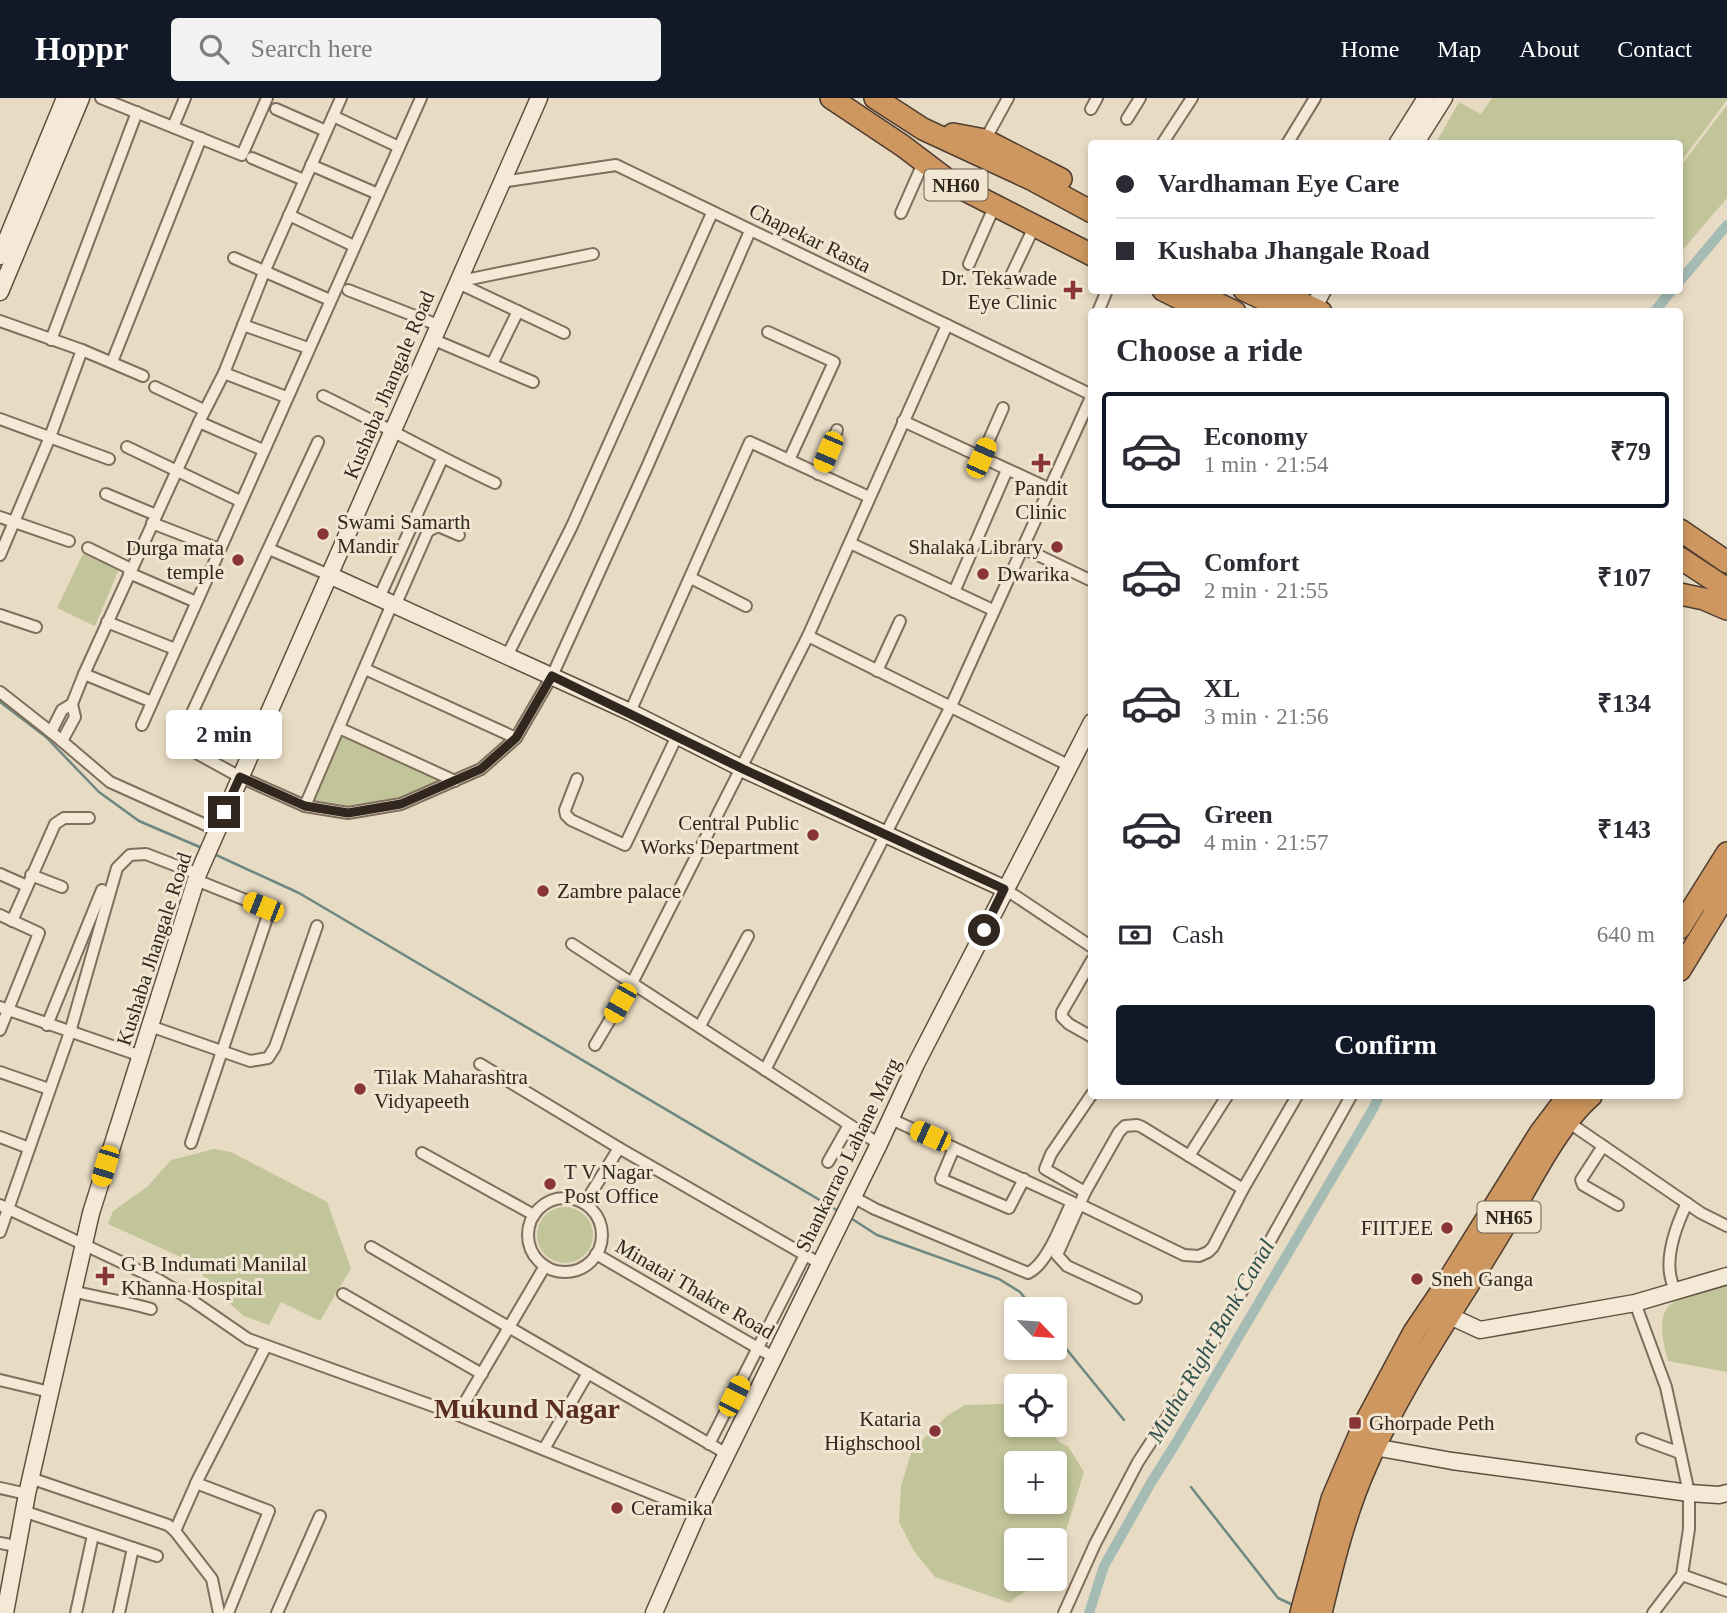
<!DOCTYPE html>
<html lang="en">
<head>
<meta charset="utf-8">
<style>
	:root { --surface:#fff; --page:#f2f2f3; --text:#2b2b33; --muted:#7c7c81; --line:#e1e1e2; --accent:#111827 }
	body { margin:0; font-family:"Times New Roman",serif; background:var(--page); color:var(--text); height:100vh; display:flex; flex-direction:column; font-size:26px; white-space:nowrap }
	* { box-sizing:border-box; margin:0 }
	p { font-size:23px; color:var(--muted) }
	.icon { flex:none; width:38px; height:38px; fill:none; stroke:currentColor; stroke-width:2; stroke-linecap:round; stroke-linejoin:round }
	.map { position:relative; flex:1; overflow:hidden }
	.sheet { position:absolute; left:1088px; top:210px; width:595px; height:791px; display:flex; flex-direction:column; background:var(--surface); border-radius:7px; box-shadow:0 4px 10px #0003 }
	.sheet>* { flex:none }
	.hud { position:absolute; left:1088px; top:42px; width:595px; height:154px; border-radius:7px; box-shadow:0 4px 10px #0003; display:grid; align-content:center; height:154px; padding:0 28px; background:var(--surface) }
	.needle { width:46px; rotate:115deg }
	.tools { position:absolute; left:1004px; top:1199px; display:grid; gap:14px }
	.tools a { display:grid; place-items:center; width:63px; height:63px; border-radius:7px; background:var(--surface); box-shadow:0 4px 10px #0003; font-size:35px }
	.end { position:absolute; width:32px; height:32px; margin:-16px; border:9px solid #32271f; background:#fff; box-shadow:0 0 0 4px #fff }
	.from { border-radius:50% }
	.bubble { position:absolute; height:49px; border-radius:7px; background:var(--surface); box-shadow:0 4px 10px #0003; font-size:23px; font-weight:800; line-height:49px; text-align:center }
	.car { position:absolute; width:21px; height:42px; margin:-21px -10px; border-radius:9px; box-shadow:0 0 5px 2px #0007; background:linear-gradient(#f5c518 24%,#345 0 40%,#f5c518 0 76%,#345 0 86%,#f5c518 0) }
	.hud b { display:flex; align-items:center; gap:24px; height:66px; font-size:26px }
	.hud b+b { border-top:2px solid var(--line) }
	.hud i { width:18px; height:18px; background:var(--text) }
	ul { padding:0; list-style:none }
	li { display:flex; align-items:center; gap:21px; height:116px; margin:0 14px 10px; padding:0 14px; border:4px solid transparent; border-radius:7px }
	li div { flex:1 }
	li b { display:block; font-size:26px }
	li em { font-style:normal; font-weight:800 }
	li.selected { border-color:var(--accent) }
	li>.icon { width:63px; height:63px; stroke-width:1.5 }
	h2 { padding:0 28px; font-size:32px; line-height:84px }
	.pay { display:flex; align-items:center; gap:18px; height:77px; padding:0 28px; font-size:26px }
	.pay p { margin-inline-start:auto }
	.cta { display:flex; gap:14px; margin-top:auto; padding:14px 28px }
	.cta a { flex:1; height:80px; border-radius:7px; background:var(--accent); color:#fff; font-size:28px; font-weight:800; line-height:80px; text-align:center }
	header { display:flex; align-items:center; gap:42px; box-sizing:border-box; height:98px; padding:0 35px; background:var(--accent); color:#fff }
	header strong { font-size:33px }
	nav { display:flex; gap:38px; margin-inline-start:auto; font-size:24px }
	.search { width:490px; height:63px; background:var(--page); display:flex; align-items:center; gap:18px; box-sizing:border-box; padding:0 24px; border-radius:7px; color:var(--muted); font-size:26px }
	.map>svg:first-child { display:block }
	.green { fill:#c2c499; fill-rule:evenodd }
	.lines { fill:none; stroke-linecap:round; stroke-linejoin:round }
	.stream { stroke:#6d8880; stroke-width:2.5 }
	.canal { stroke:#a5bcb4; stroke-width:10 }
	.street-casing { stroke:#806e5d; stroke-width:14 }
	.secondary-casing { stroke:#624f40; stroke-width:19 }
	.highway-casing { stroke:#4e3d30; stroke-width:24 }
	.street { stroke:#f4e9d6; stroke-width:10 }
	.secondary { stroke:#f4e9d6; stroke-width:16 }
	.highway { stroke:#cd975f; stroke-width:21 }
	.route { stroke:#32271f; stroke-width:9 }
	.poi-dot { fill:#883439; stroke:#f0e6d2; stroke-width:2.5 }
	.labels { text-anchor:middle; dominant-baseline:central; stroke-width:6; stroke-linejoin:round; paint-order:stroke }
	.shield { fill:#f0e6d2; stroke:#6b6055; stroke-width:2 }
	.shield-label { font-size:19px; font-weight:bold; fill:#32271f }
	.street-label { font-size:21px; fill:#32271f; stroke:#f0e6d2 }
	.poi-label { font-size:21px; fill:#32271f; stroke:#f0e6d2; text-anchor:start }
	.water-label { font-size:23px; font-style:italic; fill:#30504c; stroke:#f0e6d2 }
	.district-label { font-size:28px; font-weight:bold; fill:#592c24; stroke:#f0e6d2 }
</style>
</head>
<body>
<header>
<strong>Hoppr</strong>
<div class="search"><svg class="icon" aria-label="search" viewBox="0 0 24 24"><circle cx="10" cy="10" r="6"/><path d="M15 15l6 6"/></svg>Search here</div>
<nav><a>Home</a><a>Map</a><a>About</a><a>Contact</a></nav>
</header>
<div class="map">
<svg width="1727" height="1515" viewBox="0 0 1727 1515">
	<rect width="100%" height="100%" fill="#e8dbc4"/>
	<!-- green -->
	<g class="green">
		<polygon points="1492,0 1727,0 1727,2 1680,65 1680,46 1436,45 1459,4 1481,16"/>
		<polygon points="1727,7 1727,100 1680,155 1680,69"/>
		<polygon points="83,456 119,471 95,528 57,510"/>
		<polygon points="337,634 445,678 401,706 351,711 310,705"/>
		<polygon points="214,1051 231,1054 327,1104 351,1170 320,1223 281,1204 269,1227 244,1218 213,1191 194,1165 108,1126 113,1113 147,1089 171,1062"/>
		<circle cx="565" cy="1137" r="28"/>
		<path d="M1727,1187V1274L1668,1263C1651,1197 1673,1203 1727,1187Z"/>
		<path d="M1005,1306L1017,1311V1326L1046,1327L1059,1344L1068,1348L1084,1374L1055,1468V1442H1017V1480L1046,1481C1036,1492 1023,1491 1010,1505L935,1479L914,1453L899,1424L901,1388L912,1352L948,1317L965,1307ZM1017,1365H1055V1404H1017Z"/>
	</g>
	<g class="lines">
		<!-- stream -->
		<g class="stream">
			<polyline points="0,604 46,639 99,694 139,723 202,750"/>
			<polyline points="214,756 299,795 840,1114"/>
			<polyline points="849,1119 877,1137 999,1181 1020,1194 1034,1211"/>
			<polyline points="1055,1237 1124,1322"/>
			<polyline points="1191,1389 1278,1500 1293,1507"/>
		</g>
		<!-- canal -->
		<g class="canal">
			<polyline points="1680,183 1727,127"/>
			<polyline points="1654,214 1672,192"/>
			<polyline points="1089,1515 1104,1468 1152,1383 1176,1345 1373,1011 1379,998"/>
		</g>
		<defs>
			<g id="street">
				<polyline points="101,0 242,57 267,0"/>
				<polyline points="276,11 326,33"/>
				<polyline points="1091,11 1097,0"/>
				<polyline points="333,18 399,49"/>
				<polyline points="1127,21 1140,0"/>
				<polyline points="173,29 185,0"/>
				<polyline points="985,42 1008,0"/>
				<polyline points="1162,46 1192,0"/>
				<polyline points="1287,46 1315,0"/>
				<polyline points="252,60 304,82"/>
				<polyline points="311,67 378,96"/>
				<polyline points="501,84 616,67 1092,297"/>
				<polyline points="901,115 924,63"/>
				<polyline points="289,117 354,148"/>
				<polyline points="234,160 330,202"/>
				<polyline points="969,166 995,107"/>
				<polyline points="456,184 593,156"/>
				<polyline points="456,184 564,235"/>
				<polyline points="1008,184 1035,127"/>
				<polyline points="348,192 438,227"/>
				<polyline points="1098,214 1107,192"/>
				<polyline points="0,223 82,252 143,278"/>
				<polyline points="243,227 308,250"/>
				<polyline points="768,234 834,264 789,362"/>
				<polyline points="432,241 533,284"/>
				<polyline points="51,242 137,14"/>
				<polyline points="112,264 201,40"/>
				<polyline points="492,266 518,213"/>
				<polyline points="224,275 286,299"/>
				<polyline points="155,289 204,312"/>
				<path d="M323,298C381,326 437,358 495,385"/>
				<polyline points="0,321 109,361"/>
				<polyline points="903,323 1048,390"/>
				<polyline points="199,324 263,352"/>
				<polyline points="318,344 178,645 240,679 305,708 348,715 401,706 481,671 516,640 552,578 647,369 750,133"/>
				<polyline points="127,349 240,403"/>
				<polyline points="981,360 1003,310"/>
				<polyline points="818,376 837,332"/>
				<polyline points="106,396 156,417"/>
				<polyline points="0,419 69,443"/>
				<polyline points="152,425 219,451"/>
				<polyline points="850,445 993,512"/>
				<polyline points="1021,449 1092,483"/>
				<polyline points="88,450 131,471"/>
				<polyline points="269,451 329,477"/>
				<polyline points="0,457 50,339 82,252"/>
				<polyline points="129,475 196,504"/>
				<polyline points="691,480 746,508"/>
				<polyline points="954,494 1007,372"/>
				<polyline points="379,500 442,361"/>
				<polyline points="395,508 428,433 438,428 459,437"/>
				<polyline points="0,517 36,529"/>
				<polyline points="107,524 175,551"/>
				<polyline points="808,538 1070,668"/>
				<polyline points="507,558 572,428 712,115"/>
				<polyline points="365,571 516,640"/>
				<polyline points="877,573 900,523"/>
				<polyline points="84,576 152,604"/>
				<polyline points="0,594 56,638 110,684 217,732"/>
				<polyline points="630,614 750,344 869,399"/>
				<polyline points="142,627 421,0"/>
				<polyline points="339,630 455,683"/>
				<polyline points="51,634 62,612 72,606"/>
				<polyline points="62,643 75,619 72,606 84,576 199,324 224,275 265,172 341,0"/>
				<polyline points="577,681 565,712 566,717 571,722 625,747 677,638"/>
				<polyline points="305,708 392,506"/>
				<polyline points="0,776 27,788"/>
				<polyline points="31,777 62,789"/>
				<polyline points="1005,791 1092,849"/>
				<polyline points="0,817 39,835 0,932"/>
				<polyline points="12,823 55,726 64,720 89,720"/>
				<polyline points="572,846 879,1046"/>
				<polyline points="1092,862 1062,914 1062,919 1069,926 1092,939"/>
				<polyline points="0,909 141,958"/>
				<polyline points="47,927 102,792"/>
				<polyline points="150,928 250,963 268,960 275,949 317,828"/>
				<polyline points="700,928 748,838"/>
				<polyline points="595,947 633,883 808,538 947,227"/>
				<polyline points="480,966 619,1050"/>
				<polyline points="765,972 951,608 1092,297"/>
				<polyline points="0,974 49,991"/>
				<polyline points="1568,1024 1701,1115 1727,1128"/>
				<polyline points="0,1039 29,1050"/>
				<polyline points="191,1045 268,817 263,809 196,782"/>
				<polyline points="1603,1048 1581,1082 1583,1087 1618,1107"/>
				<polyline points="954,1050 941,1081 1009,1110 1024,1081"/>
				<polyline points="422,1055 534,1117"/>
				<polyline points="1189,1058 1227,998"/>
				<polyline points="828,1064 849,1027"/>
				<polyline points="1085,1094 1045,1071 1051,1056 1092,996"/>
				<path d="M853,1099L875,1111L1028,1175C1048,1166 1062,1123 1072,1104L891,1021"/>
				<circle cx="565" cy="1137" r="37"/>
				<polyline points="585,1105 619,1050 819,1165"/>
				<polyline points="1079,1106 1184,1157 1199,1158 1208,1154 1213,1149 1243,1091 1297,998"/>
				<polyline points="0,1107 159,1182 190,1201 248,1241 458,1317 698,1414"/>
				<polyline points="0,1134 70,934 117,770 130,757 146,756 198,776"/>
				<polyline points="371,1149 727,1356"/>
				<polyline points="596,1156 775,1260"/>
				<path d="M72,1193C99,1200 125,1203 151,1211"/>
				<path d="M1676,1193C1661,1168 1675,1130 1687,1105"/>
				<polyline points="343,1196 482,1276"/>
				<polyline points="1136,1200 1067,1168 1057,1157 1085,1094 1119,1034 1125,1028 1137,1027 1142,1029 1243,1091"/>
				<polyline points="1635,1205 1666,1289 1689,1395 1689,1431 1682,1477 1653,1515"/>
				<polyline points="0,1282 50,1294"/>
				<polyline points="465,1304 545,1168"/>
				<polyline points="1642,1341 1680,1355"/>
				<polyline points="709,1346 805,1157"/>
				<polyline points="544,1351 588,1275"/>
				<polyline points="30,1380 168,1427 175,1433 198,1381 266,1248"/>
				<polyline points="196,1385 269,1413 228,1515"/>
				<polyline points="0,1390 27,1396"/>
				<polyline points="23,1413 157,1458"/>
				<polyline points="175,1433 212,1481 219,1515"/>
				<polyline points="0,1445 16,1448"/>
				<polyline points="1682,1477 1727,1493"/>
				<polyline points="76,1515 93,1437"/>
				<polyline points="119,1515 133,1450"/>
				<polyline points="277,1515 320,1418"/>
				<polyline points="1064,1515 1095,1446 1138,1364 1198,1272 1351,998"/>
			</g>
			<g id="secondary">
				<polyline points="1397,46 1426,0"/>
				<polyline points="1415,46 1444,0"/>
				<polyline points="0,158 65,0"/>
				<polyline points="0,194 81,0"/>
				<polyline points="1311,214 1323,192"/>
				<polyline points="329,477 630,614 743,671 1005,791"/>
				<polyline points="1439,1213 1480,1232 1635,1205 1727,1178"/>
				<polyline points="1374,1349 1452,1363 1689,1395 1719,1397 1727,1395"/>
				<polyline points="5,1515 27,1396 91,1115 198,776 539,0"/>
				<polyline points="654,1515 698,1414 879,1046 916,966 1092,624"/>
			</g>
			<g id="highway">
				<polyline points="831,0 903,48 953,86 1092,157"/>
				<polyline points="875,0 923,31 1031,81 1092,114"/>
				<polyline points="953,36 985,42 1061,81"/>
				<polyline points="1163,192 1207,214"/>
				<polyline points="1244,192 1291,214"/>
				<polyline points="1278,194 1321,214"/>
				<polyline points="1196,195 1235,214"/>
				<polyline points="1680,432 1727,464"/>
				<polyline points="1680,460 1727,491"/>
				<polyline points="1680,496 1704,501 1727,511"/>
				<polyline points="1709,803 1727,774"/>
				<polyline points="1680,830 1727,755"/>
				<polyline points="1680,872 1727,795"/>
				<polyline points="1301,1515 1332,1401 1362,1331 1414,1234 1443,1191 1540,1035 1568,998"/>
				<path d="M1321,1515C1333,1465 1345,1415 1366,1368C1402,1284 1457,1208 1503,1130C1527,1090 1557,1027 1591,998"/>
			</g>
		</defs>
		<!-- street casing -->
		<use href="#street" class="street-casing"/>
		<!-- secondary casing -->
		<use href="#secondary" class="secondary-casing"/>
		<!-- highway casing -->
		<use href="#highway" class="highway-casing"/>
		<!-- street -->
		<use href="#street" class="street"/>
		<!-- secondary -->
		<use href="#secondary" class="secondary"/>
		<!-- highway -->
		<use href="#highway" class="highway"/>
	</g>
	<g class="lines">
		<!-- route -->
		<polyline class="route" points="224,714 240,679 305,708 348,715 401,706 481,671 516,640 552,578 743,671 1004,791 984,832"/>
	</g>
	<!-- markers -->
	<g class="poi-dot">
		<path d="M1069.5 181.5h7v7h7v7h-7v7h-7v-7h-7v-7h7z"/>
		<path d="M1037.5 354.5h7v7h7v7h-7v7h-7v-7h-7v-7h7z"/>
		<circle cx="323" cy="436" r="7"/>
		<circle cx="1057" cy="449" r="7"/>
		<circle cx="238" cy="462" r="7"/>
		<circle cx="983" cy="476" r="7"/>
		<circle cx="813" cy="737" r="7"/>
		<circle cx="543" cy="793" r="7"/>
		<circle cx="360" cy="991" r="7"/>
		<circle cx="550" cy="1086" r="7"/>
		<circle cx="1447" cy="1130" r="7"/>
		<path d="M101.5 1167.5h7v7h7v7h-7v7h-7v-7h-7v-7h7z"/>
		<circle cx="1417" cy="1181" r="7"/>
		<rect x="1348" y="1318" width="14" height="14" rx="3.5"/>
		<circle cx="935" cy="1333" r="7"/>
		<circle cx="617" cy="1410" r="7"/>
	</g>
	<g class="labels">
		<!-- shield labels -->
		<g class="shield">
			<rect x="924.5" y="71.5" width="63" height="31" rx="5"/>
			<rect x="1477.5" y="1103.5" width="63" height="31" rx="5"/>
		</g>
		<g class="shield-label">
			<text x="956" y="87">NH60</text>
			<text x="1509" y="1119">NH65</text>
		</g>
		<!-- street labels -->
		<g class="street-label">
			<text transform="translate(810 140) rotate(26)">Chapekar Rasta</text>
			<text transform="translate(389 287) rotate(-67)">Kushaba Jhangale Road</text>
			<text transform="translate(154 851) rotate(-72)">Kushaba Jhangale Road</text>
			<text transform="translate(848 1057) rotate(-64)">Shankarrao Lahane Marg</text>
			<text transform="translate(695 1191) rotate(30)">Minatai Thakre Road</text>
		</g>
		<!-- poi labels -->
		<g class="poi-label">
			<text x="1057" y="180" text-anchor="end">Dr. Tekawade<tspan x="1057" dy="24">Eye Clinic</tspan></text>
			<text x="1041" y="390" text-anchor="middle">Pandit<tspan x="1041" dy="24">Clinic</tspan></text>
			<text x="337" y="424">Swami Samarth<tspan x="337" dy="24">Mandir</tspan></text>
			<text x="1043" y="449" text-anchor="end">Shalaka Library</text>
			<text x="224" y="450" text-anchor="end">Durga mata<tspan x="224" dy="24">temple</tspan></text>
			<text x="997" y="476">Dwarika</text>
			<text x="799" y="725" text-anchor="end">Central Public<tspan x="799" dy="24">Works Department</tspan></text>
			<text x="557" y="793">Zambre palace</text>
			<text x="374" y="979">Tilak Maharashtra<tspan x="374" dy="24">Vidyapeeth</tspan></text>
			<text x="564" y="1074">T V Nagar<tspan x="564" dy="24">Post Office</tspan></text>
			<text x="1433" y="1130" text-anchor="end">FIITJEE</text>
			<text x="121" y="1166">G B Indumati Manilal<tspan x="121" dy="24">Khanna Hospital</tspan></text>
			<text x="1431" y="1181">Sneh Ganga</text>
			<text x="921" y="1321" text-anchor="end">Kataria<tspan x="921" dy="24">Highschool</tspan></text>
			<text x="1369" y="1325">Ghorpade Peth</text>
			<text x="631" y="1410">Ceramika</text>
		</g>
		<!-- water labels -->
		<g class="water-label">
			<text transform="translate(1211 1243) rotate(-60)">Mutha Right Bank Canal</text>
		</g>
		<!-- district labels -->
		<g class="district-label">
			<text x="527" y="1310">Mukund Nagar</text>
		</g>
	</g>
</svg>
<div class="tools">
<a><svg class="needle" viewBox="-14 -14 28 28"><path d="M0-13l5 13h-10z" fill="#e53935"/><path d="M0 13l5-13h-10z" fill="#7c7c81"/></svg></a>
<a><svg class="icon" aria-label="locate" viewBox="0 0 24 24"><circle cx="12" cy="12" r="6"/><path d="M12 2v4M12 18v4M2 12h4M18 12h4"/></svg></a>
<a>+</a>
<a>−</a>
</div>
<i class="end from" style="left:984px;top:832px"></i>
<i class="end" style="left:224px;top:714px"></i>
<div class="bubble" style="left:166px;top:612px;width:116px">2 min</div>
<i class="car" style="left:828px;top:354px;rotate:203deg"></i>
<i class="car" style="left:981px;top:360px;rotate:24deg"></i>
<i class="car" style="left:263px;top:809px;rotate:292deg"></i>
<i class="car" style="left:620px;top:905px;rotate:210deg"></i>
<i class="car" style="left:930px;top:1038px;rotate:294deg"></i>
<i class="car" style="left:105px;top:1068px;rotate:197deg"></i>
<i class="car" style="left:734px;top:1298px;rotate:27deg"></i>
<div class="hud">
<b><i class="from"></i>Vardhaman Eye Care</b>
<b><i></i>Kushaba Jhangale Road</b>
</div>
<section class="sheet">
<h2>Choose a ride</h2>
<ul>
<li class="selected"><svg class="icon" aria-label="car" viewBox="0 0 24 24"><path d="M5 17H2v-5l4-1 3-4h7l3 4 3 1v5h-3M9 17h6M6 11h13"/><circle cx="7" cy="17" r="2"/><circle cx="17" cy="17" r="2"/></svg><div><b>Economy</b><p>1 min · 21:54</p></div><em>₹79</em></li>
<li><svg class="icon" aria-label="car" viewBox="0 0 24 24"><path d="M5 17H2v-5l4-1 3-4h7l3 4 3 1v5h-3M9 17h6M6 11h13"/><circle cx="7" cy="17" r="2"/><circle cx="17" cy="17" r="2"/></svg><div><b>Comfort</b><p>2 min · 21:55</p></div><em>₹107</em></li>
<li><svg class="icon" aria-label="car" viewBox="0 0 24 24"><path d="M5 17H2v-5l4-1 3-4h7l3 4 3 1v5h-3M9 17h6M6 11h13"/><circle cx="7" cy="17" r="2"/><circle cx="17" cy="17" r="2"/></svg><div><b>XL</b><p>3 min · 21:56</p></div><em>₹134</em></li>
<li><svg class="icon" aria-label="car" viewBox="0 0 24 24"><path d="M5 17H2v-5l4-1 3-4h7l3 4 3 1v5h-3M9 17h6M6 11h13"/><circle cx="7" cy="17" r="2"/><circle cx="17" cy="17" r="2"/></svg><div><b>Green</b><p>4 min · 21:57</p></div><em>₹143</em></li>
</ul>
<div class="pay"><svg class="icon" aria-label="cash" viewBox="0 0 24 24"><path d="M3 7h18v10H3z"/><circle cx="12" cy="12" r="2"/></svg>Cash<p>640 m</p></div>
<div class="cta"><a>Confirm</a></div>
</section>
</div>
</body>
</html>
